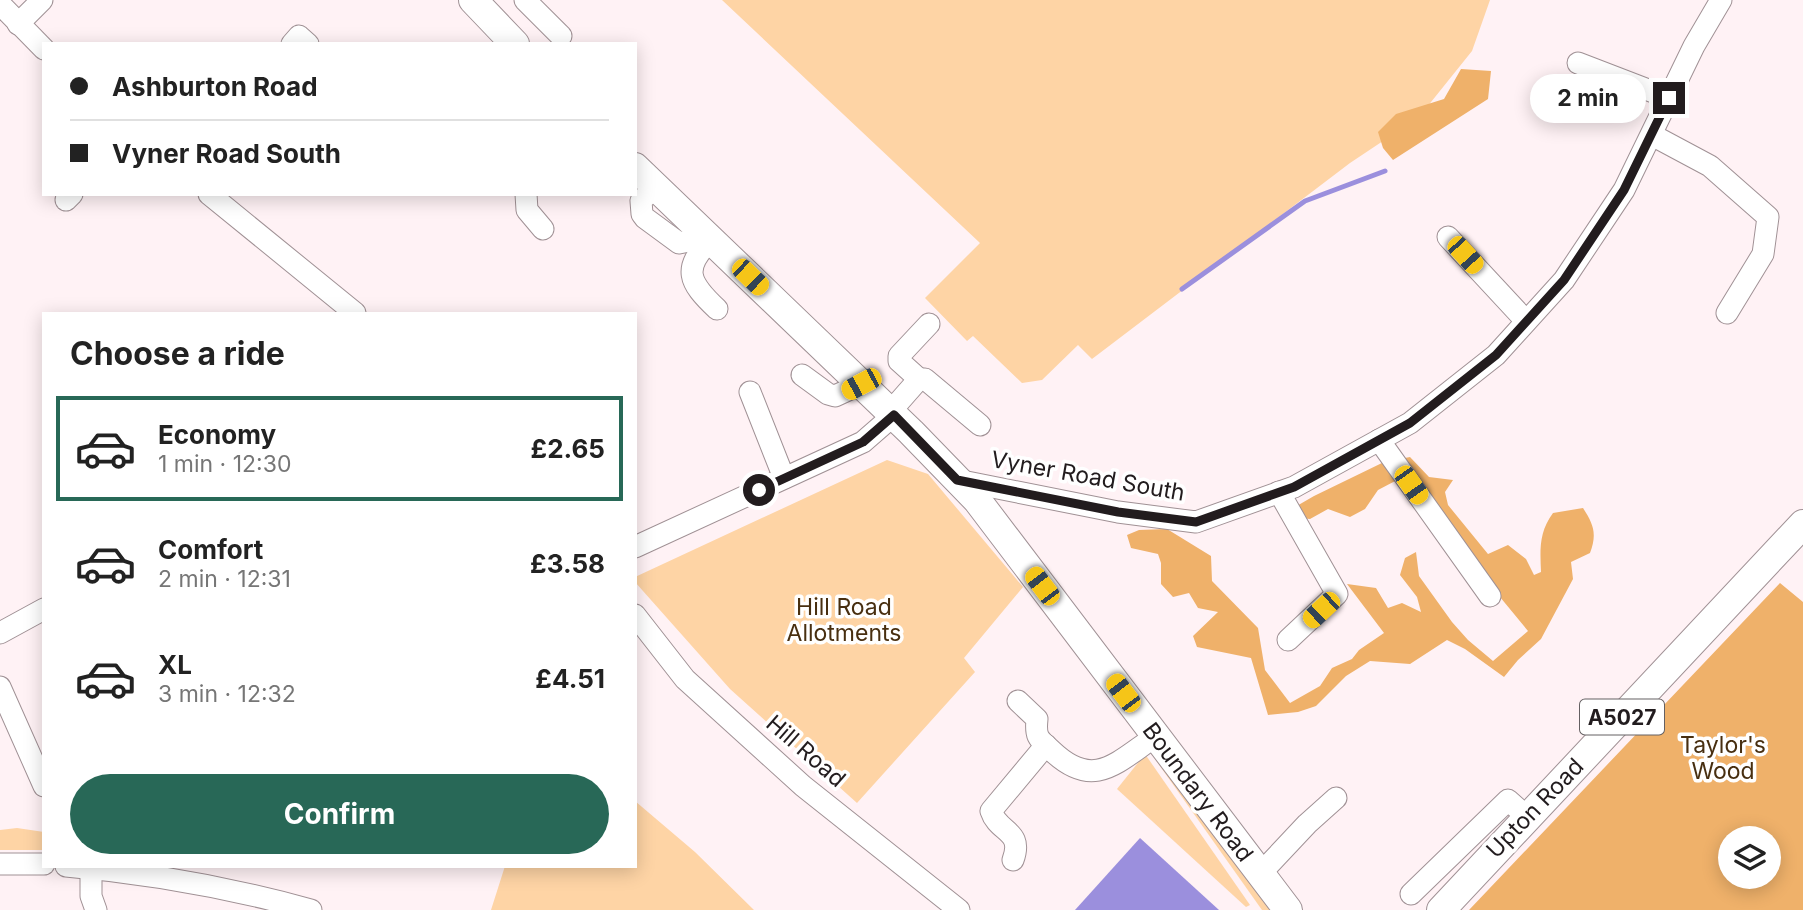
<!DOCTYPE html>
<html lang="en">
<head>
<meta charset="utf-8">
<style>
	:root { --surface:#fff; --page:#f6f6f6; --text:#222; --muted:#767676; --line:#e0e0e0; --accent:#286857 }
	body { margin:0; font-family:Inter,sans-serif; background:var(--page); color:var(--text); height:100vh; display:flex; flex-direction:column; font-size:26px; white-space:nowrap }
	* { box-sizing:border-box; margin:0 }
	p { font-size:23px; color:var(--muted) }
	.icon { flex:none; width:38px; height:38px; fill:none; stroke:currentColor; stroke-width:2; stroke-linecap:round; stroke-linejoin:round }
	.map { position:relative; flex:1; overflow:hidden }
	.details { position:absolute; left:42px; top:312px; width:595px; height:556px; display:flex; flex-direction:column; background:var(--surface); border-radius:0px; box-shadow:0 4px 18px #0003 }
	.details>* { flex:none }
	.top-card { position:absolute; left:42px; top:42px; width:595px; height:154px; border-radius:0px; box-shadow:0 4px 18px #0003; display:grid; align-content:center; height:154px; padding:0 28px; background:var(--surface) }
	.fabs { position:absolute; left:1718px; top:826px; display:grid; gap:14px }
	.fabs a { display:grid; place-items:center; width:63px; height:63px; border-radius:50%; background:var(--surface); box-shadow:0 4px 18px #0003; font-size:35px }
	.end { position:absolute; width:32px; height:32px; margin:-16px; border:9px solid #221c1e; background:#fff; box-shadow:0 0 0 4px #fff }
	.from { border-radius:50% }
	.bubble { position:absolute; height:49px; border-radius:24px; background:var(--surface); box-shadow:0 4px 18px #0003; font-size:23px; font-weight:700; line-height:49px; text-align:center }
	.car { position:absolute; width:21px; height:42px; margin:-21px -10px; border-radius:9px; box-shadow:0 0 5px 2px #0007; background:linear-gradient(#f5c518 24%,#345 0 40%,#f5c518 0 76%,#345 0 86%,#f5c518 0) }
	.top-card b { display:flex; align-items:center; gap:24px; height:66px; font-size:26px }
	.top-card b+b { border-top:2px solid var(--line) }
	.top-card i { width:18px; height:18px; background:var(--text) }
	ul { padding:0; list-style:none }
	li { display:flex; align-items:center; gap:21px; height:105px; margin:0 14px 10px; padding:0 14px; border:4px solid transparent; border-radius:0px }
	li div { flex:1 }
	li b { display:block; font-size:26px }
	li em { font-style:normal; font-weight:700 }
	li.on { border-color:var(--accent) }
	li>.icon { width:63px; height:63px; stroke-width:1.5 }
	h2 { padding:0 28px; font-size:32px; line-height:84px }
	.cta { display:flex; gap:14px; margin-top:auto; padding:14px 28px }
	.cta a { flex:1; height:80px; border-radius:42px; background:var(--accent); color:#fff; font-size:28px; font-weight:700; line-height:80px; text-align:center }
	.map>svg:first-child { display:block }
	.green { fill:#fed4a5 }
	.forest { fill:#efb16a; fill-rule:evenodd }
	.water { fill:#9b8fdd }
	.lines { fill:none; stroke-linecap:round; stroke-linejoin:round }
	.stream { stroke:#9b8fdd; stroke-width:5 }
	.minor-casing { stroke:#a09195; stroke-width:23 }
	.major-casing { stroke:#a09195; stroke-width:30 }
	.minor { stroke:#fff; stroke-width:21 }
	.major { stroke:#fff; stroke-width:28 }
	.route { stroke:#221c1e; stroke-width:9 }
	.labels { text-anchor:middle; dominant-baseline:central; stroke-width:7; stroke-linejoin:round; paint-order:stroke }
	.shield { fill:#fff; stroke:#646062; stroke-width:2 }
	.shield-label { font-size:21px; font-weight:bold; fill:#221c1e }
	.street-label { font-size:23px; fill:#221c1e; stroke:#fff }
	.park-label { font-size:23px; fill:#482f10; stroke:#fff }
</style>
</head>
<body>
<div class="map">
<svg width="1803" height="910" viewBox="0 0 1803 910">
	<rect width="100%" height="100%" fill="#fff2f5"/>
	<!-- green -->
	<g class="green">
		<polygon points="722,0 1490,0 1472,51 1419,117 1350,163 1092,359 1078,345 1042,380 1022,383 973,336 967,341 925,298 980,243"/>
		<polygon points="887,460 928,474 1023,587 964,658 975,672 857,803 730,689 635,582 635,577"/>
		<polygon points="1150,752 1160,752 1272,910 1262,910"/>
		<polygon points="1145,754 1250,905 1246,907 1117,789"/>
		<polygon points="635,801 695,852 754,910 491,910 505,866 635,866"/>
		<polygon points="17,828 44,832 44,850 0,850 0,830"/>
	</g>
	<!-- forest -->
	<g class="forest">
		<polygon points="1461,69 1491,71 1488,99 1393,160 1383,148 1378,132 1396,114 1444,99"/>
		<path d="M1410,457L1429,477L1453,480L1445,492L1448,505L1488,554L1508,545L1526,559L1534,575L1541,572C1540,549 1539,532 1553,513L1583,508C1594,525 1597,534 1590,553L1571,562L1573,579L1541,639L1518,660L1504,677L1465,649L1447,640L1410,664L1370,661L1346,676L1316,706L1298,712L1268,715L1251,658L1197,647L1193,636L1218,612L1198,608L1189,593L1173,597L1161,584V563L1158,554L1131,548L1127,535L1139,530L1167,529L1211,556L1212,581L1258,628L1265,670L1290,703L1320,686L1332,668L1352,659L1359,650L1384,633L1347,584L1376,588L1388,608L1402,603L1421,612L1417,597L1400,575L1405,558L1416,552L1419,576L1452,622L1468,640L1493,661L1528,631L1448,534L1443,511L1428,493L1399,479L1378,490L1365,509L1350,517L1328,509L1310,519L1291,517L1295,507L1314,496L1384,462Z"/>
		<path d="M1780,583L1803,602V910H1469ZM1769,838V877H1731V838Z"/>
	</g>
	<!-- water -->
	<polygon class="water" points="1140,838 1219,910 1075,910"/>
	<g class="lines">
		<!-- stream -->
		<polyline class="stream" points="1182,289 1305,201 1385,171"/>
		<defs>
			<g id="minor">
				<polyline points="525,0 561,36"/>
				<polyline points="0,4 44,49"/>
				<polyline points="18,24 42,0"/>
				<polyline points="292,44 299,36 308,44"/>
				<polyline points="1578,63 1669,98"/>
				<polyline points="1652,135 1710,166 1768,217 1763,254 1727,313"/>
				<polyline points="655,186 641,201 642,214 645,218 679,243 689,241 701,230"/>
				<polyline points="209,194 355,313"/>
				<polyline points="526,194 527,210 543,229"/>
				<polyline points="66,200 72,194"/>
				<polyline points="1448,237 1526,321"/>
				<path d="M711,240C682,268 688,282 717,309"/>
				<polyline points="802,375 828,394 835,396 861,384"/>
				<polyline points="919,379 899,361 899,356 929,324"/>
				<polyline points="750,392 784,478"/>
				<polyline points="890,412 919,379 925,379 980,425"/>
				<polyline points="1379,440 1490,596"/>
				<polyline points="957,480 1118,512 1196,522 1294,487 1410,423 1496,355 1564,280 1624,190 1694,46 1721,0"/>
				<polyline points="1279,492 1337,594 1288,640"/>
				<polyline points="635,547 863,442 894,415"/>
				<polyline points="635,615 685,679 803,786 959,910"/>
				<polyline points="0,633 44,609"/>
				<polyline points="0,687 44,786"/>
				<path d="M1018,701L1037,719C1035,738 1039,739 1052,751C1094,791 1117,762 1156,736"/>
				<path d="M1013,860C1024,830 998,833 991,811L1046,745"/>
				<polyline points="0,864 44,864"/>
				<path d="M66,866C149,873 231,888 311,910"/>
				<polyline points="91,866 91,896 96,910"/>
				<polyline points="1260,874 1307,824 1336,798"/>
				<polyline points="1411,894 1508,800 1527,817"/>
			</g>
			<g id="major">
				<polyline points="473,0 515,44"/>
				<polyline points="635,167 911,432 977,500 1288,910"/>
				<polyline points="1441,910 1803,524"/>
			</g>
		</defs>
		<!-- minor casing -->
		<use href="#minor" class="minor-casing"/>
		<!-- major casing -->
		<use href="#major" class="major-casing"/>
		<!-- minor -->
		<use href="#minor" class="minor"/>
		<!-- major -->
		<use href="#major" class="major"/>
	</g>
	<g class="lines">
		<!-- route -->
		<polyline class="route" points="759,490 863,442 894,415 957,480 1118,512 1196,522 1294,487 1410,423 1496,355 1564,280 1624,190 1669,98"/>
	</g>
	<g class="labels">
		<!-- shield labels -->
		<rect class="shield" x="1580" y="699.5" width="84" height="35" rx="5"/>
		<g class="shield-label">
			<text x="1622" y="717">A5027</text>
		</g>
		<!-- street labels -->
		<g class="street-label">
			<text transform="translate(1088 476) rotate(10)">Vyner Road South</text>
			<text transform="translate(806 751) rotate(41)">Hill Road</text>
			<text transform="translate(1198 792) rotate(53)">Boundary Road</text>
			<text transform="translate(1535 808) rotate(-46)">Upton Road</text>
		</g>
		<!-- park labels -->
		<g class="park-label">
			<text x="844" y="607">Hill Road<tspan x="844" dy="26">Allotments</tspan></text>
			<text x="1723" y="745">Taylor's<tspan x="1723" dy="26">Wood</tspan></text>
		</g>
	</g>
</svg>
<div class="fabs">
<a><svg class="icon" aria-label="layers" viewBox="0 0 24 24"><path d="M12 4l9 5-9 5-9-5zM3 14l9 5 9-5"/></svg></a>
</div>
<i class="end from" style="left:759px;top:490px"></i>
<i class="end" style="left:1669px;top:98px"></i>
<div class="bubble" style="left:1530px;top:74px;width:116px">2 min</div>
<i class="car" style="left:1465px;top:255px;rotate:138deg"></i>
<i class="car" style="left:750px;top:277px;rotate:134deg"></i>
<i class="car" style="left:861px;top:384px;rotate:242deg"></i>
<i class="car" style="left:1411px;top:485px;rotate:145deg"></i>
<i class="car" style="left:1042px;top:586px;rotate:323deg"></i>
<i class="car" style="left:1321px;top:610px;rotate:227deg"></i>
<i class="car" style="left:1123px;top:693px;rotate:323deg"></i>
<div class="top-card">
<b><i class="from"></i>Ashburton Road</b>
<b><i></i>Vyner Road South</b>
</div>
<section class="details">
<h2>Choose a ride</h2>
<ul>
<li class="on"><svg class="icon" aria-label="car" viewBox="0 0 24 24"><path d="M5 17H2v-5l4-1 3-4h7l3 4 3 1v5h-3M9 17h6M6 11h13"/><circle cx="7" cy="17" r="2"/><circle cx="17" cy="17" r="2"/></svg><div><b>Economy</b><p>1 min · 12:30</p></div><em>£2.65</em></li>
<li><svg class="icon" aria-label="car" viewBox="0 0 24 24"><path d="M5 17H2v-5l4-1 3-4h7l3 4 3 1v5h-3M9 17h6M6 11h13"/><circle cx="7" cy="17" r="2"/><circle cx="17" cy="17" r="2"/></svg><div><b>Comfort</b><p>2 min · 12:31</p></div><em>£3.58</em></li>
<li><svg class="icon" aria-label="car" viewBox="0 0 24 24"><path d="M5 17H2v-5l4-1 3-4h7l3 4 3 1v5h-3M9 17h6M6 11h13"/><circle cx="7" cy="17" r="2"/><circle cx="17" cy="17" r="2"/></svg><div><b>XL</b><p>3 min · 12:32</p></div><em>£4.51</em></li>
</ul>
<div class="cta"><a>Confirm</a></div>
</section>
</div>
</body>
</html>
